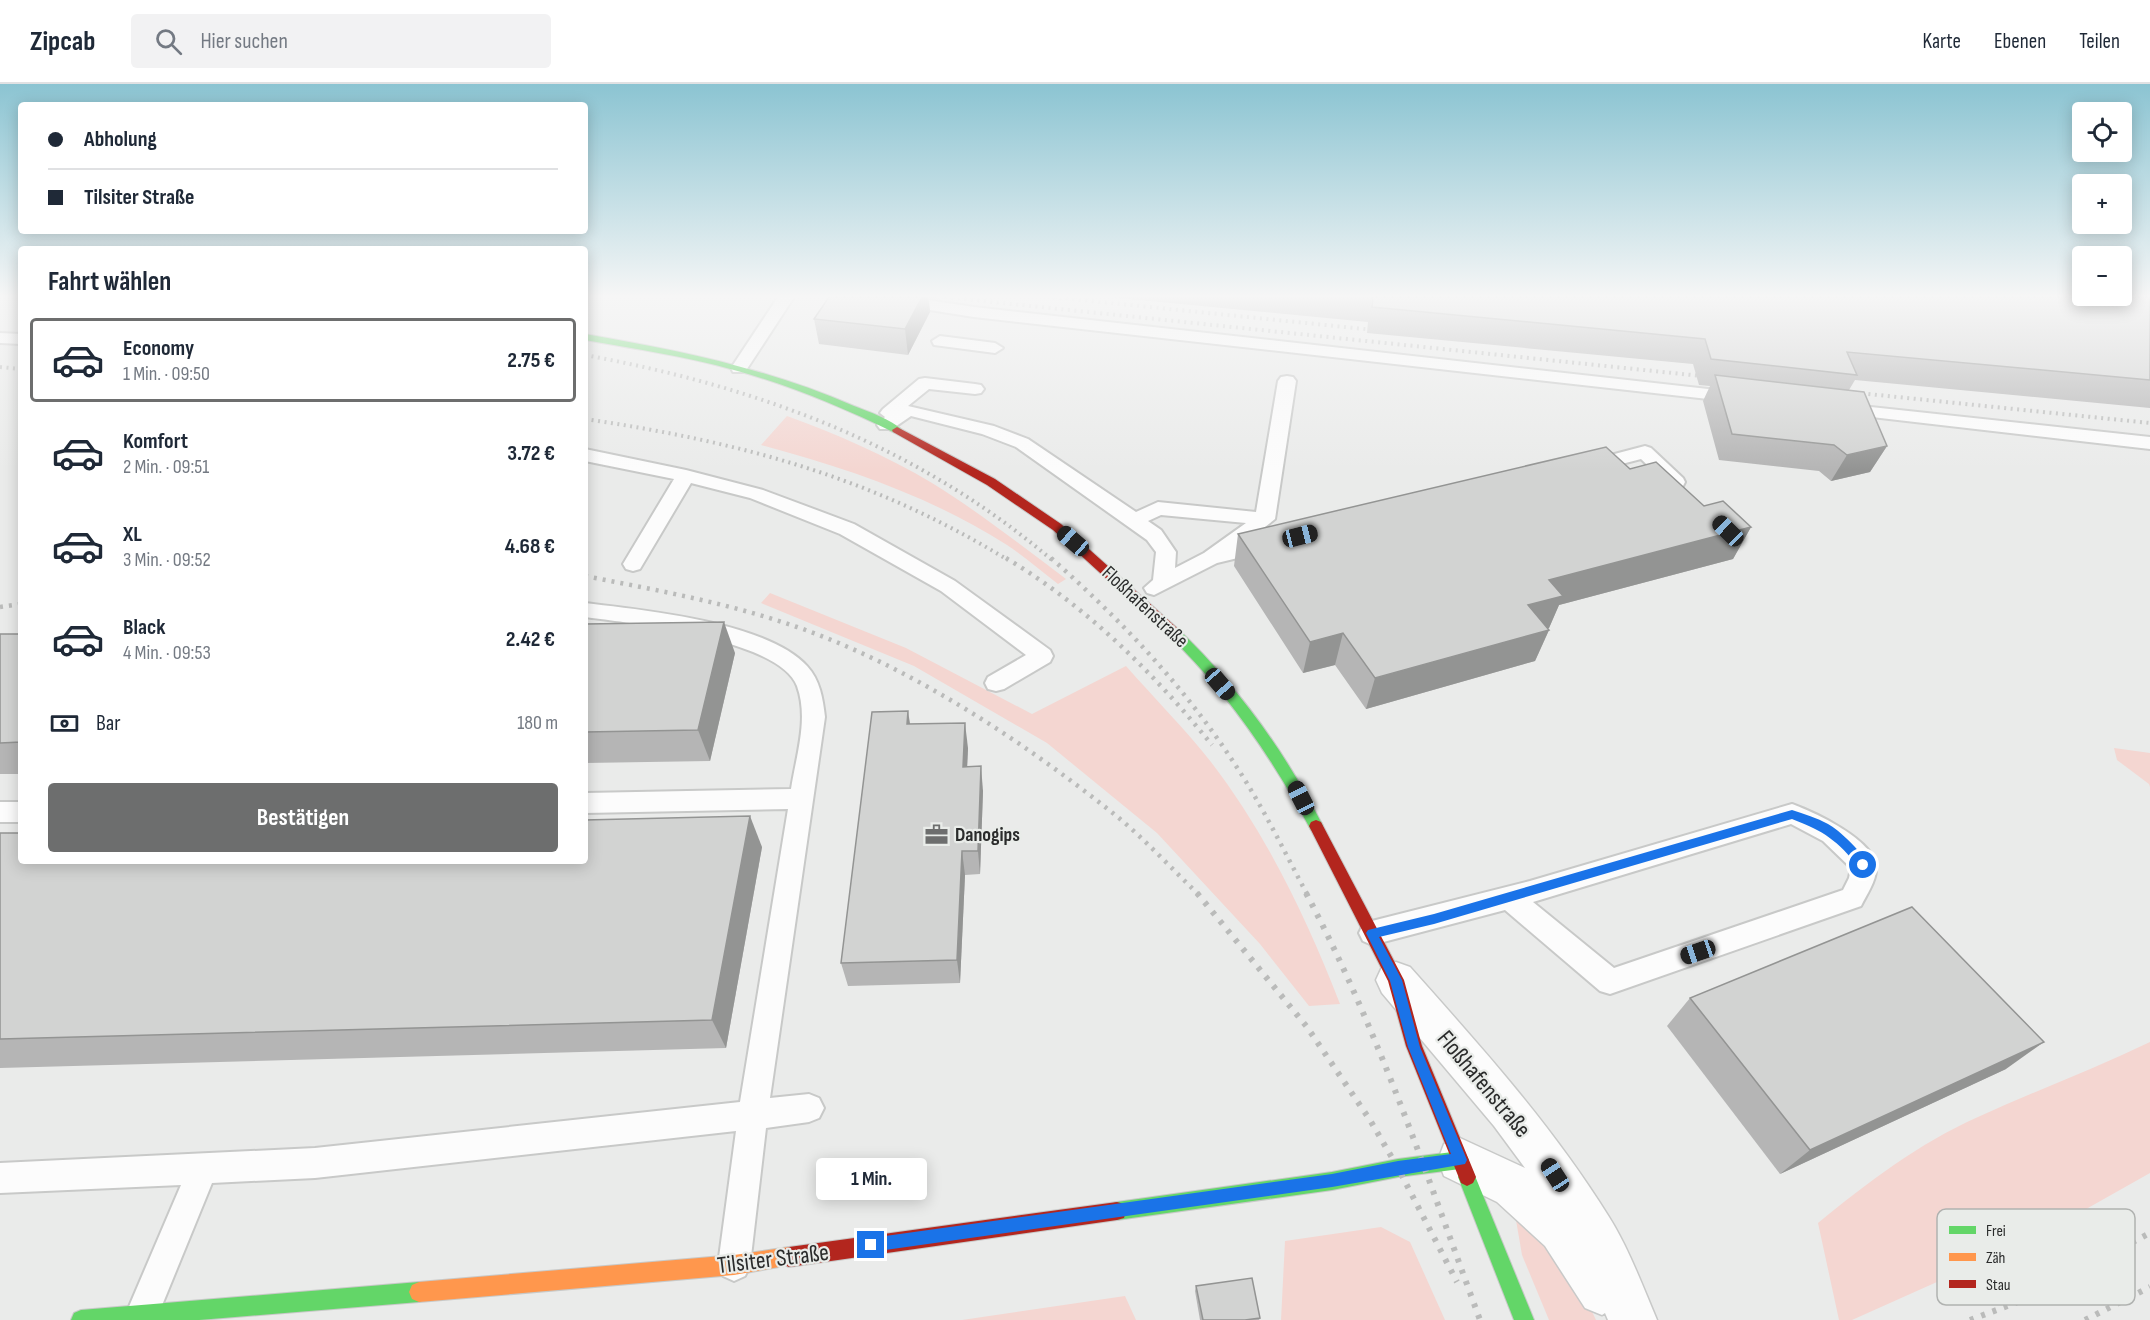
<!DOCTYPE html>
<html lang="de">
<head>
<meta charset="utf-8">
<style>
	:root { --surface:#fff; --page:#f2f2f3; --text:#1f2937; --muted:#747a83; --line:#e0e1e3; --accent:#6d6e6e }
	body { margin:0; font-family:"Sofia Sans Condensed",sans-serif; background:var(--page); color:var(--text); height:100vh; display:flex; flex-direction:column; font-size:22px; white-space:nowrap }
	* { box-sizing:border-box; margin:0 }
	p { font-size:20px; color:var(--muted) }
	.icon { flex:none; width:33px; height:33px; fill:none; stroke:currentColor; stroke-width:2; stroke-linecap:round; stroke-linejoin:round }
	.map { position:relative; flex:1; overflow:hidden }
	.sheet { position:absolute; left:18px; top:162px; width:570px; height:618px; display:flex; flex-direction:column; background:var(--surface); border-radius:6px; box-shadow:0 3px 15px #0003 }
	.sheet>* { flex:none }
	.hud { position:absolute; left:18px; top:18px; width:570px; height:132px; border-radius:6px; box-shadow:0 3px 15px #0003; display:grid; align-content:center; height:132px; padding:0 30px; background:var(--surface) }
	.fabs { position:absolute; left:2072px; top:18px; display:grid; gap:12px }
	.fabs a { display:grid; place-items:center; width:60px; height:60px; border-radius:6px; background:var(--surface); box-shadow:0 3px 15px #0003; font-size:30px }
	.end { position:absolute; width:27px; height:27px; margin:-14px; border:8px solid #1a73e8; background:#fff; box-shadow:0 0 0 3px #fff }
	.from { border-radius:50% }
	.bubble { position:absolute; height:42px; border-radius:6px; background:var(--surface); box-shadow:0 3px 15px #0003; font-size:20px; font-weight:700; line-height:42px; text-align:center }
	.car { position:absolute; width:18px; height:36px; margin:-18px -9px; border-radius:8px; box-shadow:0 0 4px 2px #0007; background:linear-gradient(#222 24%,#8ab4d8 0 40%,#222 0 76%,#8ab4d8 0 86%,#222 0) }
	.hud b { display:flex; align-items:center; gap:21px; height:57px; font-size:22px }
	.hud b+b { border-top:2px solid var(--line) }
	.hud i { width:15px; height:15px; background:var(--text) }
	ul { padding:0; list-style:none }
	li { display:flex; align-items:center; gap:18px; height:84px; margin:0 12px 9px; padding:0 18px; border:3px solid transparent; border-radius:6px }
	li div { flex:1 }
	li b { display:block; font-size:22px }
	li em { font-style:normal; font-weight:700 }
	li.current { border-color:var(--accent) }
	li>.icon { width:54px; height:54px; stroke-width:1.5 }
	h2 { padding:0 30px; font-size:27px; line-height:72px }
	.pay { display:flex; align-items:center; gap:15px; height:66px; padding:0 30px; font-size:22px }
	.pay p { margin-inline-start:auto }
	.action { display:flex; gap:12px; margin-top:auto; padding:12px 30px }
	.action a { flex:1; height:69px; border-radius:6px; background:var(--accent); color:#fff; font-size:24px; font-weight:700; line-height:69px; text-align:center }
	header { display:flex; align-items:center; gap:36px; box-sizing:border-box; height:84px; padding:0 30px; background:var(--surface); border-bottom:2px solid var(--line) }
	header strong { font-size:28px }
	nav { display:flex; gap:33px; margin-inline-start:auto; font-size:21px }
	.search { width:420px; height:54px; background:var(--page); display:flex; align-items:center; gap:15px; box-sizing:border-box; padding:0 21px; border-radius:6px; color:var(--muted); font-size:22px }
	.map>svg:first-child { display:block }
	.green { fill:#f4d6d1 }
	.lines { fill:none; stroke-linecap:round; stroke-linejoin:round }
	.lane-casing { stroke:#c8c9c8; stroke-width:4 }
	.street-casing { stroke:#c8c9c8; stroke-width:3 }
	.fast-casing { stroke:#c8c9c8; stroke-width:2 }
	.slow-casing { stroke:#c8c9c8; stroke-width:2 }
	.jam-casing { stroke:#c8c9c8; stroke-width:2 }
	.lane { fill:#fcfcfc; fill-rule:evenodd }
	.street { fill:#fcfcfc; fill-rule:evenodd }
	.fast { fill:#63d668; fill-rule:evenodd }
	.slow { fill:#ff974d; fill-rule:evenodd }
	.jam { fill:#b3261e; fill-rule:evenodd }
	.rail-far2 { stroke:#babbba; stroke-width:4; stroke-dasharray:2 4.5; stroke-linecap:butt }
	.rail-far1 { stroke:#babbba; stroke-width:4.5; stroke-dasharray:3 6; stroke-linecap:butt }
	.rail { stroke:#babbba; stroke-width:6; stroke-dasharray:4 8; stroke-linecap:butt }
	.wall { fill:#b5b5b5 }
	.shaded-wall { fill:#939493 }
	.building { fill:#d2d3d2; stroke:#939493; stroke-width:1.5 }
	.route { fill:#1a73e8 }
	.labels { text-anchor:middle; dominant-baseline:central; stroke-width:4.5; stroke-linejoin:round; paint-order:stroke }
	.street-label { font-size:20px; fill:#2a2b2b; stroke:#e9ece9 }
	.poi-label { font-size:20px; font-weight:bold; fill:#2a2b2b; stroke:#e9ece9; text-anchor:start }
	.near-street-label { font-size:24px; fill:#2a2b2b; stroke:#e9ece9 }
	.key { fill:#e9ece9; stroke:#b0b2b0; stroke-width:1.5 }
	.key-label { font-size:16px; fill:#2a2b2b }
</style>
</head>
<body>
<header>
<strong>Zipcab</strong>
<div class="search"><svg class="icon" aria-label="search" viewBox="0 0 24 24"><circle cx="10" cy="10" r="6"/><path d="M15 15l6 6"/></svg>Hier suchen</div>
<nav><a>Karte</a><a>Ebenen</a><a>Teilen</a></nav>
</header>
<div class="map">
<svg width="2150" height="1236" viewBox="0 0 2150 1236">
	<rect width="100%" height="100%" fill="#eaebea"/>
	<!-- green -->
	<g class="green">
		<path d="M787,332C837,350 887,372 932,399C979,428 1022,462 1066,495L1058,500C1041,487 1025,473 1007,461C932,413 847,384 761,361Z"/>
		<path d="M770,509L906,564L1032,630L1126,582C1154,614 1185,645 1211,678C1267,751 1307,835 1340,920L1309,922L1260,860L1157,749L1047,659L914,582L761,519Z"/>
		<polygon points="2114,664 2150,669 2150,703 2149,700 2117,676"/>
		<path d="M2150,958V1089L2033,1155L1852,1236H1839L1818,1139C1867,1099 1919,1059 1978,1033C2035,1007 2094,985 2150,958Z"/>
		<polygon points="1516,1136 1543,1157 1584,1211 1596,1236 1549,1236 1522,1171"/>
		<polygon points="1381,1143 1410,1158 1445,1236 1281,1236 1285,1157"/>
		<polygon points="1125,1212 1136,1236 962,1236"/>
	</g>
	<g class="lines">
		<defs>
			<g id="lane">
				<polygon points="778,213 794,213 745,288 733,288 731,284"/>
				<polygon points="871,213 907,213 974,223 1735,308 1741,309 1744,313 1741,317 1735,318 974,233 879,218"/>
				<polygon points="0,249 21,250 21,260 0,259"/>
				<polygon points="940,252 995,259 1003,264 995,269 934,261 932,257"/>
				<path d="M1287,292L1293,293L1296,297L1275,435L1245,459L1264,454L1271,456L1274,461L1271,466L1217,479L1154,511L1147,509L1144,504L1153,496L1156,468L1147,456L1016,363L982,350L911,332L892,345H880L877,341L885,333L880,329L883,325L919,295L925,294L975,300L981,301L984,305L981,309L975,310L929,305L908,322L994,342L1028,355L1136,428L1158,418L1256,428L1278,297L1281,293ZM1161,431L1246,439L1204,469L1175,484L1176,468L1161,446L1148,437Z"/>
				<polygon points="1843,320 2150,353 2150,365 1837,329 1834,325 1837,321"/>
				<polygon points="1645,362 1651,364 1683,394 1685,398 1683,402 1669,402 1641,375 1591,388 1584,386 1582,382 1584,378"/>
				<polygon points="585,365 686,386 763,406 854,440 955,497 1050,566 1053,572 1050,578 1004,605 996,607 988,605 985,599 988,593 1026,571 941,507 840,450 750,414 691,399 640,485 633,487 626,485 623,480 674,395 585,377"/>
				<path d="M585,519C643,526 767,538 807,582C820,596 823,615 825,633L770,1014L809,1010L819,1014L824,1024L819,1034L809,1038L766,1044L750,1181L745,1192L734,1197L723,1192L718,1181L736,1047L315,1094L212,1099L156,1236H126L125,1232L181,1101L0,1109V1079L315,1064L740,1018L788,725L585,729V709L791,705C796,672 809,635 797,602C779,555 630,539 585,533Z"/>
				<rect x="0" y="718" width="21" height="20"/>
				<path d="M1792,720C1814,728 1875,756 1876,783C1877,796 1867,810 1861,822L1610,910L1600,907L1505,826L1372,861L1363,857L1359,849L1363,841L1372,837L1530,797ZM1791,740L1823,757L1851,784L1849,794L1843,806L1614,884L1533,818Z"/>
			</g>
			<path id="street" d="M1396,878L1410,883C1482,964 1551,1040 1609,1133C1628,1163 1643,1203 1657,1236H1608L1605,1229L1602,1231L1585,1224L1545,1162L1497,1118L1444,1092L1438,1076L1444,1060L1460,1054L1525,1084L1494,1042L1382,909L1376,896L1382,883Z"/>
			<g id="fast">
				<path d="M585,250C677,266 767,284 854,322C869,328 891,335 902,346L897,349L893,348C842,323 789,301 734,286C685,272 635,265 585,256Z"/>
				<path d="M1172,542L1177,544C1236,600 1286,669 1323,742L1321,746L1316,748L1311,746C1272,674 1227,607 1167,550L1166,547L1167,544Z"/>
				<polygon points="1460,1067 1466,1070 1469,1076 1466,1082 1460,1085 1398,1093 1332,1106 1117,1136 1110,1134 1108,1127 1110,1120 1117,1118 1332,1088 1398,1075"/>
				<polygon points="1467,1084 1473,1087 1534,1236 1514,1236 1458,1093 1461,1087"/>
				<polygon points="419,1198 426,1201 429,1208 426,1215 419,1218 199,1236 71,1236 74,1229 81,1226"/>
			</g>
			<polygon id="slow" points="789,1163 796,1166 799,1173 796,1180 734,1191 419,1218 412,1215 409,1208 412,1201 419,1198 734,1171"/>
			<g id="jam">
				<polygon points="897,343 995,395 1061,440 1177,544 1178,547 1177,550 1167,550 1053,446 987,401 893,348 892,346"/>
				<polygon points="1316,736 1321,738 1404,896 1422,962 1476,1093 1473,1099 1467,1102 1461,1099 1406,962 1388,897 1309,742 1311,738"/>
				<polygon points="1117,1118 1124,1120 1126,1127 1124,1134 1117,1136 789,1183 782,1180 779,1173 782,1166 789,1163"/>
			</g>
		</defs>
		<!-- lane casing -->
		<use href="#lane" class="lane-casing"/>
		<!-- street casing -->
		<use href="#street" class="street-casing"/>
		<!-- fast casing -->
		<use href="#fast" class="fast-casing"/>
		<!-- slow casing -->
		<use href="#slow" class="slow-casing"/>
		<!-- jam casing -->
		<use href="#jam" class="jam-casing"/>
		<!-- lane -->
		<use href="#lane" class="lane"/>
		<!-- street -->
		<use href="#street" class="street"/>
		<!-- fast -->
		<use href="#fast" class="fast"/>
		<!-- slow -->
		<use href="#slow" class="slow"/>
		<!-- jam -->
		<use href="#jam" class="jam"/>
		<!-- rail-far2 -->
		<g class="rail-far2">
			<polyline points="945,213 1711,293"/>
			<polyline points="1053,213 1384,247"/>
			<path d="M585,271C758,303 917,361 1052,476"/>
			<polyline points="0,283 21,285"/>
			<polyline points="1849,308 2150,339"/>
			<path d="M585,335C741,358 872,393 1008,476"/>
		</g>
		<!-- rail-far1 -->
		<g class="rail-far1">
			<path d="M1006,474C1087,523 1153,588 1212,661"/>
			<path d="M1051,474C1121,536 1185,603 1236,682C1263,723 1284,767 1307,810"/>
			<path d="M585,492C656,506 728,519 797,543C907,581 1018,654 1109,726C1141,751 1169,782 1198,810"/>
			<polyline points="0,523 21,520"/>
		</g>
		<!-- rail -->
		<g class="rail">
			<polyline points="1197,809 1307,943 1370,1036 1398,1084 1457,1198"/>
			<path d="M1306,809C1378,945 1427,1092 1480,1236"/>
			<polyline points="1970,1236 2018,1218 2150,1149"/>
			<polyline points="2085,1236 2150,1203"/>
		</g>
	</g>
	<!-- wall -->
	<g class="wall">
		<polygon points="829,213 938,213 937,215 929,214 930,228 908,271 819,260 814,235"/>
		<polygon points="1108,213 2150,213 2150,324 1855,296 1849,306 1887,362 1870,388 1831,397 1819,387 1719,376 1703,317 1710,302 1699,301 1693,280 1367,249 1368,238"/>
		<polygon points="1630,385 1704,422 1751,443 1733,475 1559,521 1549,544 1547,544 1549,546 1535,577 1366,625 1335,581 1303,589 1234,482 1238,450"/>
		<polygon points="585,540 735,569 710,677 585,679"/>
		<rect x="0" y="550" width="21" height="140"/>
		<polygon points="910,640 968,664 967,683 983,707 980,790 965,791 960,899 848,902 841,879"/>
		<polygon points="0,749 762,763 726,964 0,984"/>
		<polygon points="1690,914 2006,985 1780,1090 1667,942"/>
		<polygon points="1196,1202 1260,1234 1259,1236 1200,1236 1195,1207"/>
	</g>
	<!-- shaded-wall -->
	<g class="shaded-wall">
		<polygon points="922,213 928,213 930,228 908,271 905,245"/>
		<polygon points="1887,362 1870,388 1831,397 1847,371"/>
		<polygon points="1751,443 1733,475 1559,521 1549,544 1515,553 1528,521 1549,496"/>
		<polygon points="724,538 735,569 710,677 698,646"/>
		<polygon points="1549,546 1535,577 1366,625 1375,594"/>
		<polygon points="1343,549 1335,581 1303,589 1310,558"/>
		<polygon points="908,627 912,652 907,640"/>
		<polygon points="965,639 968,664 966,708 963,683"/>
		<polygon points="981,682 983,707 980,790 978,767"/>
		<polygon points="750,732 762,763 726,964 712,936"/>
		<polygon points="962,767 965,791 960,899 957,876"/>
		<polygon points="2044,958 2006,985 1780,1090 1810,1066"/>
	</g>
	<!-- building -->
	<g class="building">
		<polygon points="829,213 922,213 905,245 814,235"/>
		<polygon points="1371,213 2150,213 2150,296 1847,268 1857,291 1711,275 1705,255 1372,223 1373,213"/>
		<polygon points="1715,291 1864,308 1887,362 1847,371 1834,361 1732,350"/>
		<polygon points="1606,363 1630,385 1656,378 1704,422 1723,417 1751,443 1549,496 1563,512 1528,521 1549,546 1375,594 1343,549 1310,558 1238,450"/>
		<polygon points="724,538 698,646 585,648 585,540"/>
		<polygon points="0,550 21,550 21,658 0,659"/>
		<polygon points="908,627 907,640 965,639 963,683 981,682 978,767 962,767 957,876 841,879 872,628"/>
		<polygon points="750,732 712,936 0,955 0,749 21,749 21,777 585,777 585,736"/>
		<polygon points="1912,823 2044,958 1810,1066 1690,914"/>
		<polygon points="1252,1194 1260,1234 1245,1236 1203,1236 1196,1202"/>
	</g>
	<!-- sky -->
	<linearGradient id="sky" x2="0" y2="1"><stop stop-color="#8bc4d2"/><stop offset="0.55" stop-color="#f6f6f6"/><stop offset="1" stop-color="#f6f6f6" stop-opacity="0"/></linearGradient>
	<rect width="2150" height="386" fill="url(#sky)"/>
	<!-- route -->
	<path class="route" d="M1792,726C1804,730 1817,734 1828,740C1838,745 1870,774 1867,784H1860C1836,756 1826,748 1792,735L1434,840L1379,853L1402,896L1420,963L1467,1076L1465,1080L1332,1103L871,1168L866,1166L864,1161L866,1156L871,1154L1332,1090L1398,1077L1451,1070L1408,963L1390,897L1366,849L1368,846L1434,830Z"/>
	<!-- icons -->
	<defs>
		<symbol id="office-bare" viewBox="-9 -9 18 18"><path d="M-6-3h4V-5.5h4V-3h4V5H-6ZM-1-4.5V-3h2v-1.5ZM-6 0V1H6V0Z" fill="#6d6e6e" stroke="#e9ece9" stroke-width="2.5" paint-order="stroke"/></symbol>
	</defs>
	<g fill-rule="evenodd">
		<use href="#office-bare" x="920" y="734" width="33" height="33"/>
	</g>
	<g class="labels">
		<!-- street labels -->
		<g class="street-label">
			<text transform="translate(1145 523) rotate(43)">Floßhafenstraße</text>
		</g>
		<!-- poi labels -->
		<g class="poi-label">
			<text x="955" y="751">Danogips</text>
		</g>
		<!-- near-street labels -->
		<g class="near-street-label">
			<text transform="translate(1484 1000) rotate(50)">Floßhafenstraße</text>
			<text transform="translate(773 1175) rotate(-7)">Tilsiter Straße</text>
		</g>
	</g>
	<!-- legend -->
	<rect x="1937" y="1125" width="198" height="96" rx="9" class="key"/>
	<rect x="1949" y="1142" width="27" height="8" fill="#63d668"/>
	<rect x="1949" y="1169" width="27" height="8" fill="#ff974d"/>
	<rect x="1949" y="1196" width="27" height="8" fill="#b3261e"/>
	<g class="key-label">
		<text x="1986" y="1152">Frei</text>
		<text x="1986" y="1179">Zäh</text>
		<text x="1986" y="1206">Stau</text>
	</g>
</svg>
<div class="fabs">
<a><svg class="icon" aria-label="locate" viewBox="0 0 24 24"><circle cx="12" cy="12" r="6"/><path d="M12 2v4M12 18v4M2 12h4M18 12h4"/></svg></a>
<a>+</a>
<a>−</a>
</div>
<i class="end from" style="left:1863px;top:781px"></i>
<i class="end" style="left:871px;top:1161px"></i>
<div class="bubble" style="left:816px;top:1074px;width:111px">1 Min.</div>
<i class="car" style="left:1728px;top:447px;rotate:314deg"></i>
<i class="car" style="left:1300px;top:452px;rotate:76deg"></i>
<i class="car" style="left:1073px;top:457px;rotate:311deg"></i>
<i class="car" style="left:1220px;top:600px;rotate:139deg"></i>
<i class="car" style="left:1301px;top:714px;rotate:333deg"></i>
<i class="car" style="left:1698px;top:868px;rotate:251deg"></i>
<i class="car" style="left:1555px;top:1091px;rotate:327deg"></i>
<div class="hud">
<b><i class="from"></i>Abholung</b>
<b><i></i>Tilsiter Straße</b>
</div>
<section class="sheet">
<h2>Fahrt wählen</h2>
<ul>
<li class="current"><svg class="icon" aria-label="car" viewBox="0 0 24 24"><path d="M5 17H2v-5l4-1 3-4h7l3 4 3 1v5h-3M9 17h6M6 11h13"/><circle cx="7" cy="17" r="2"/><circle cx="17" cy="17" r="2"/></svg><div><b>Economy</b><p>1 Min. · 09:50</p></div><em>2.75 €</em></li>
<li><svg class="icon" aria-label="car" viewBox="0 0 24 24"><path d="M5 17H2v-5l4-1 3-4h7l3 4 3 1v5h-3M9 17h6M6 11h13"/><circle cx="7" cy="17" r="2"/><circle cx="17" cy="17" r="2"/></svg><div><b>Komfort</b><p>2 Min. · 09:51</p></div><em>3.72 €</em></li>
<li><svg class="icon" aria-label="car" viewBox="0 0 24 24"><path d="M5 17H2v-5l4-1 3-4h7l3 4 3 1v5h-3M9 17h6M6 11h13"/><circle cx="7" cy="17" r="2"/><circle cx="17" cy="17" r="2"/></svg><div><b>XL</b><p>3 Min. · 09:52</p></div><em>4.68 €</em></li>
<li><svg class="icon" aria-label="car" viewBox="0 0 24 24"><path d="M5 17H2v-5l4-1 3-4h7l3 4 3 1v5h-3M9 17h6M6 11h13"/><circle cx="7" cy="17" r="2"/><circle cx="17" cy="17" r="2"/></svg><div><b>Black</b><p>4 Min. · 09:53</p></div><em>2.42 €</em></li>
</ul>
<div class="pay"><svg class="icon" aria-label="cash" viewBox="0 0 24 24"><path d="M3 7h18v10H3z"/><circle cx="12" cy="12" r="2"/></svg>Bar<p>180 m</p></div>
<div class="action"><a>Bestätigen</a></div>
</section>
</div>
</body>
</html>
